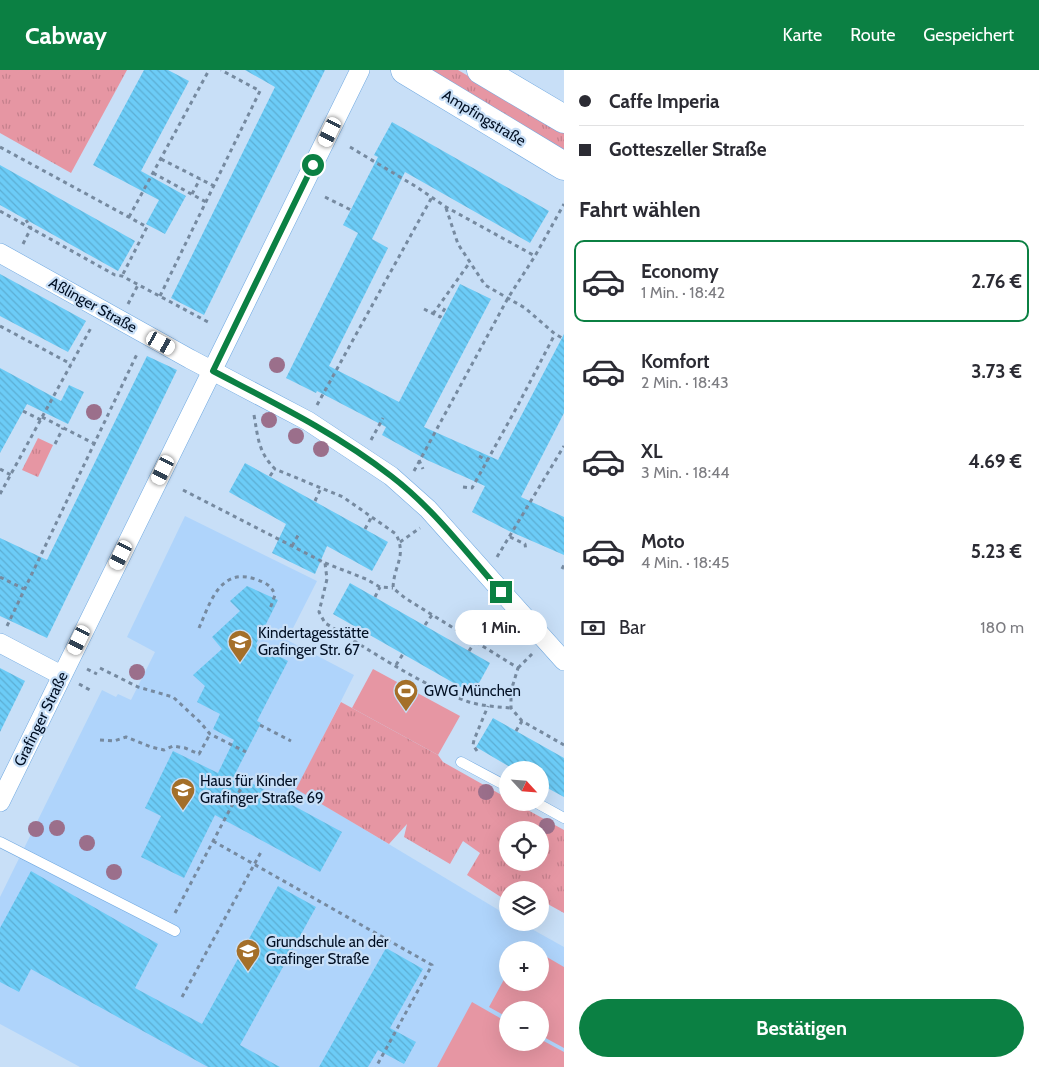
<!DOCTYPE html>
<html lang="de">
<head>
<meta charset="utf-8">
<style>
	:root { --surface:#fff; --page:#f7f7f7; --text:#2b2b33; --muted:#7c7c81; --line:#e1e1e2; --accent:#0b8043 }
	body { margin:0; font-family:Cabin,sans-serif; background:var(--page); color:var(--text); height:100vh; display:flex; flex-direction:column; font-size:19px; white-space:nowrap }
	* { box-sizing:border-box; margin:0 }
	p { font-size:16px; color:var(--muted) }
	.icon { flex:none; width:28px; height:28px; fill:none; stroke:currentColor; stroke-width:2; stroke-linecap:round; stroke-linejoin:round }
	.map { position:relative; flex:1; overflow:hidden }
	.panel { display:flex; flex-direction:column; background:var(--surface); width:475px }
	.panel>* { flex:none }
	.top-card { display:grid; align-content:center; height:110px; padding:0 15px; background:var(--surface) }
	.needle { width:32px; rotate:116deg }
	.fabs { position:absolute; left:499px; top:691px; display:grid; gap:10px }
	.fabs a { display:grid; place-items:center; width:50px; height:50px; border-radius:50%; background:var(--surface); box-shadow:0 5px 20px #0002; font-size:25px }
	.end { position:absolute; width:22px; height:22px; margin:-11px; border:6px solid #0b8043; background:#fff; box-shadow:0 0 0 2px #fff }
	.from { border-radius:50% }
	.bubble { position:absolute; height:35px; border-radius:18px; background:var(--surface); box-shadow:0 5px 20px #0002; font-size:16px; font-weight:700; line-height:35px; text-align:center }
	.car { position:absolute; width:15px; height:30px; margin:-15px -8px; border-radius:6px; box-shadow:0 0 4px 1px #0007; background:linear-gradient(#fff 24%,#345 0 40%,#fff 0 76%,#345 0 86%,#fff 0) }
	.top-card b { display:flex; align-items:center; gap:18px; height:48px; font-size:19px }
	.top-card b+b { border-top:1px solid var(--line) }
	.top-card i { width:12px; height:12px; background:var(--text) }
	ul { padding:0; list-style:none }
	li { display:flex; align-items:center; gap:15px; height:82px; margin:0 10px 8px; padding:0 5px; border:2px solid transparent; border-radius:10px }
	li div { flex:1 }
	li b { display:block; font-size:19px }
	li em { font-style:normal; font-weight:700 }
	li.on { border-color:var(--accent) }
	li>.icon { width:45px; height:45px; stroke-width:1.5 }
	h2 { padding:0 15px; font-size:22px; line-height:60px }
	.pay { display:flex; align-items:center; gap:12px; height:55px; padding:0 15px; font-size:19px }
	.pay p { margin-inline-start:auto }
	.primary-button { display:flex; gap:10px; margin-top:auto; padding:10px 15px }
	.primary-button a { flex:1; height:58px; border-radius:30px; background:var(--accent); color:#fff; font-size:20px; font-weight:700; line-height:58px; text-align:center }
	header { display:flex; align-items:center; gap:30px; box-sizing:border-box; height:70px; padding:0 25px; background:var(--accent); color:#fff }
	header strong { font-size:24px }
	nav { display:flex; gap:28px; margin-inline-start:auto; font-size:18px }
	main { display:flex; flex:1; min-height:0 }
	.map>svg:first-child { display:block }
	.built { fill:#afd4fb; fill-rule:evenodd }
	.grass { fill:url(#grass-tufts); fill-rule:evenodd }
	.pitch { fill:#e696a3 }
	.building { fill:url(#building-back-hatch) }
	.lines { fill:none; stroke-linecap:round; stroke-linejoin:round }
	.service-casing { stroke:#70a9e1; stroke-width:11 }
	.minor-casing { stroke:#70a9e1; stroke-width:20 }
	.secondary-casing { stroke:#70a9e1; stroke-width:29 }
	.path { stroke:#768aa0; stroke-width:3; stroke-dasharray:4 4; stroke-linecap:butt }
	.service { stroke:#fff; stroke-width:10 }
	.minor { stroke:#fff; stroke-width:19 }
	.secondary { stroke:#fff; stroke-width:28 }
	.tree { fill:#9b6f8b }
	.route { stroke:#0b8043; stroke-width:6 }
	.labels { text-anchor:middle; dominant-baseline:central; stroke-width:4.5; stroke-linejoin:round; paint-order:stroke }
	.street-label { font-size:15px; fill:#000f23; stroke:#c8dff7 }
	.poi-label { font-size:15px; fill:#000f23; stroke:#c8dff7; text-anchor:start }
</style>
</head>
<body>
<header>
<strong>Cabway</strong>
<nav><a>Karte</a><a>Route</a><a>Gespeichert</a></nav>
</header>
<main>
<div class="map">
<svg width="564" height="997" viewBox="0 0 564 997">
	<defs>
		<pattern id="grass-tufts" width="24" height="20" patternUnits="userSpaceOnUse" patternTransform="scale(1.25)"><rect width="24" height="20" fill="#e696a3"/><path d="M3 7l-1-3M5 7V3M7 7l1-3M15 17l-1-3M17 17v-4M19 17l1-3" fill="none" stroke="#c4808c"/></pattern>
		<pattern id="building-back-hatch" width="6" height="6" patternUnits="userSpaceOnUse" patternTransform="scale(1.25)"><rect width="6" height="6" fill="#6cccf7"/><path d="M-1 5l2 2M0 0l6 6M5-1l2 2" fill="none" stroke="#5caed3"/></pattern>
	</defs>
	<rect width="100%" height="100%" fill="#c8dff7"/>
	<!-- built -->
	<path class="built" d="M185,446L317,511L287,570L354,605L297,719L507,845L508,852L521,853L564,877V997H80L0,954V827L102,620L116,627L118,624L131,630L155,582L127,567ZM508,880H540V912H508ZM508,940H540V972H508Z"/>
	<!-- grass -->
	<g class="grass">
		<polygon points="0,0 127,0 71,103 0,63"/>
		<polygon points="429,0 458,0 564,62 564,83"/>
		<polygon points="38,368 53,375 38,407 22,400"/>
		<path d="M341,632L438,685L443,692L507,728L508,732L515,733L564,760V843L544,832L540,839V820H508L507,831L467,805L480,783L463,771L450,794L404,767L407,754L389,774L296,719ZM508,760H540V792H508Z"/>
	</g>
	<!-- pitch -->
	<g class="pitch">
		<polygon points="373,599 460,646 438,685 352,638"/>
		<polygon points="540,883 564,897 564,978 540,965 540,940 508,940 507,947 489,937 507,904 508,912 540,912"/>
		<polygon points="472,932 507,952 508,972 540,972 540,969 564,982 564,997 437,997"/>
	</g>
	<!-- building -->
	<g class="building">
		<polygon points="144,0 168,0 189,11 141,101 186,126 165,164 146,154 159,130 93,95"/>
		<polygon points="245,0 325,0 204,245 171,228 275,17"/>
		<polygon points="392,52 549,141 530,173 405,102 372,169 388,178 329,296 399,332 460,214 491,229 424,357 498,390 564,264 564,343 521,427 564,447 564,485 509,461 472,442 485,416 427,390 382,365 386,357 317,321 316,323 286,308 358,163 343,155 378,87 374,85"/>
		<polygon points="0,95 135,171 118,201 0,135"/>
		<polygon points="0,204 86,251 68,282 0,246"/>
		<polygon points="147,286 177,300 47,568 0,546 0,468 47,490"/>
		<polygon points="0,298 61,331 69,315 84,322 68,354 27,334 0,383"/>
		<polygon points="245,393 388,472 372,501 327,476 315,504 272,483 286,454 229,422"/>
		<polygon points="350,513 490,593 473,624 333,544"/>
		<polygon points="247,516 278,530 256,574 288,591 257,651 261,653 235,704 342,762 320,802 215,745 184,808 141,787 161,746 145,738 173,681 218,703 234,670 213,659 220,644 197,632 205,616 193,605 222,579 212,567 240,541 230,531"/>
		<polygon points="0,598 25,611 0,662"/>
		<polygon points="493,648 564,688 564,727 540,714 540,700 515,700 476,677"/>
		<polygon points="31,801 158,874 135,918 202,954 278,816 316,837 240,975 280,997 208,997 31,899 19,922 0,912 0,858"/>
		<polygon points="386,878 423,899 390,958 416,972 404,994 378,980 368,997 319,997"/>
	</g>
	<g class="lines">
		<defs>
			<g id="service">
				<polyline points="461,692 508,717"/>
				<polyline points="535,732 564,748"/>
				<polyline points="0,772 175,861"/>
			</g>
			<g id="minor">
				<polyline points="0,183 190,289 308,351 391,406 428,439 564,591"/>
				<polyline points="0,573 61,605"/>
				<polyline points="0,732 360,0"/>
			</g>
			<g id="secondary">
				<polyline points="405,0 564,96"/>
				<polyline points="481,0 564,49"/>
			</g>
		</defs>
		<!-- service casing -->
		<use href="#service" class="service-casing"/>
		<!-- minor casing -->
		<use href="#minor" class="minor-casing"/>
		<!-- secondary casing -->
		<use href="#secondary" class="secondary-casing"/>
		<!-- path -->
		<g class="path">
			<polyline points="0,77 147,157 122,206"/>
			<polyline points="350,77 415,116 446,137 535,186"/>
			<polyline points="161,89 214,116"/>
			<polyline points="153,103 206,132"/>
			<polyline points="192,124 200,109"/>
			<polyline points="325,127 351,140"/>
			<polyline points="446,138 458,174 485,215 525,238 555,264 564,269"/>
			<polyline points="0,141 115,205 122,206 208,252"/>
			<polyline points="129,147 209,0"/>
			<polyline points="23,174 31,158 26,150"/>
			<polyline points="160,226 260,21 221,0"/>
			<polyline points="128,234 138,215"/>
			<polyline points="424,239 440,247 445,238"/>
			<polyline points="433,244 470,192"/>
			<polyline points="0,256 71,294"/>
			<polyline points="317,335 432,127"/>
			<polyline points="23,341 41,350"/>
			<path d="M254,345C258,367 258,382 275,399L343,427L396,464C407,487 394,494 393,518L405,528L518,598L511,621V638L522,651L564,675"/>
			<polyline points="42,347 93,373"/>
			<polyline points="371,370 383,348"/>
			<polyline points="55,374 63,358"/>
			<polyline points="479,386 488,391"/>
			<polyline points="419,390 423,399"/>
			<polyline points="0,399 11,405"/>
			<polyline points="414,401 508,228 535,186 564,134"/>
			<polyline points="270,406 275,399"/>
			<polyline points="463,417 472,418 518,335 555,264"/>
			<path d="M183,420L325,493L327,509L319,542L325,553C370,580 420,615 469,632C483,636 497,637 511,638"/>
			<polyline points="0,424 92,256"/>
			<polyline points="315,431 321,418"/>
			<polyline points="365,459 372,446"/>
			<polyline points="510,467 525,474 526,481"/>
			<polyline points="400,472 420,458"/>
			<polyline points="292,476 300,462"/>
			<polyline points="497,487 564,376"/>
			<polyline points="325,493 366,509 380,517 393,518"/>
			<polyline points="562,499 564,495"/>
			<polyline points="0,507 24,519"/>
			<polyline points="375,527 380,517"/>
			<polyline points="425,555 432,545"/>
			<polyline points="7,556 138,282"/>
			<path d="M199,558C210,533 220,497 255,509C266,513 271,515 275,525L270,539"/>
			<polyline points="469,581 475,572"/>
			<polyline points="396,595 403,584"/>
			<polyline points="100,598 138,617 173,627 200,652 210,664 246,682"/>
			<polyline points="518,598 532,584"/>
			<polyline points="87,599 97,604"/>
			<polyline points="79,614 90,620"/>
			<polyline points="260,655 291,671"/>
			<polyline points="516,661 522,651"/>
			<polyline points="100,670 114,671 126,667 151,677 164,680 173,676 185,678 199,684 210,664"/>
			<polyline points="477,681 473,675 474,670 488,636"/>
			<polyline points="513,736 521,738"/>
			<polyline points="213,771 432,895 376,997"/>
			<polyline points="175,843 246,709"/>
			<polyline points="182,927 261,782"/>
		</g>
		<!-- service -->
		<use href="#service" class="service"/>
		<!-- minor -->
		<use href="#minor" class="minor"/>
		<!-- secondary -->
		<use href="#secondary" class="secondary"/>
	</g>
	<!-- trees -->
	<g class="tree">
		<circle cx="277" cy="295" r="8"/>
		<circle cx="94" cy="342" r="8"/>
		<circle cx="269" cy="350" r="8"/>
		<circle cx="296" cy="366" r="8"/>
		<circle cx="321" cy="379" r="8"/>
		<circle cx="137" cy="602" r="8"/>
		<circle cx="486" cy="722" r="8"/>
		<circle cx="547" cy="756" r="8"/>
		<circle cx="57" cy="758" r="8"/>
		<circle cx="36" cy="759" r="8"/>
		<circle cx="87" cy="773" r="8"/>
		<circle cx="114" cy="802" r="8"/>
	</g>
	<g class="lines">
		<!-- route -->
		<path class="route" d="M313,95L213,301C274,333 336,363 391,406C433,438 466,482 501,522"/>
	</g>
	<!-- icons -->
	<defs>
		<symbol id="school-pin" viewBox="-11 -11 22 30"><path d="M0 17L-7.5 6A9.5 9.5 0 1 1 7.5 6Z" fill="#a46f29" stroke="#c8dff7"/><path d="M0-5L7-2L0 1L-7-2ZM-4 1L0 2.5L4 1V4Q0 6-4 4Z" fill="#fff"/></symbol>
		<symbol id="stadium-pin" viewBox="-11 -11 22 30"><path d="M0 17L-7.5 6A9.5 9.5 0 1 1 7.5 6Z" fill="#a46f29" stroke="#c8dff7"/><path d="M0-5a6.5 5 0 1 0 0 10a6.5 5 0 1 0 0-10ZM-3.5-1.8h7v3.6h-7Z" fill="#fff"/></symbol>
	</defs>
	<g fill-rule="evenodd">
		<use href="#school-pin" x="226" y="558" width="28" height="38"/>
		<use href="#stadium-pin" x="392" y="607" width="28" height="38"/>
		<use href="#school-pin" x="169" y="706" width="28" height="38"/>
		<use href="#school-pin" x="234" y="867" width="28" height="38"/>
	</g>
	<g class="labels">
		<!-- street labels -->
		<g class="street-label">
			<text transform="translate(484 48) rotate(31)">Ampfingstraße</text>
			<text transform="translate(93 235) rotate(29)">Aßlinger Straße</text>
			<text transform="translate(41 649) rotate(-64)">Grafinger Straße</text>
		</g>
		<!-- poi labels -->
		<g class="poi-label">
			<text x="258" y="563">Kindertagesstätte<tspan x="258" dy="17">Grafinger Str. 67</tspan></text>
			<text x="424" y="621">GWG München</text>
			<text x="200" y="711">Haus für Kinder<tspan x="200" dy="17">Grafinger Straße 69</tspan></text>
			<text x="266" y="872">Grundschule an der<tspan x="266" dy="17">Grafinger Straße</tspan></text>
		</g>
	</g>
</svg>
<div class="fabs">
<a><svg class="needle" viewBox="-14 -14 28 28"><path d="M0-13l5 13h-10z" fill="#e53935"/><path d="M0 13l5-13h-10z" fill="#7c7c81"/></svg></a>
<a><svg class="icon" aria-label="locate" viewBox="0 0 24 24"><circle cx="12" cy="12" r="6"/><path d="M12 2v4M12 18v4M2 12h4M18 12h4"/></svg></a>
<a><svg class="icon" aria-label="layers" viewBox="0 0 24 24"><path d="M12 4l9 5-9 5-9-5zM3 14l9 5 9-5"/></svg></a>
<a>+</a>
<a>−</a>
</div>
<i class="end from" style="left:313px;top:95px"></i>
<i class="end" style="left:501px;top:522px"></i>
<div class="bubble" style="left:455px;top:540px;width:92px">1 Min.</div>
<i class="car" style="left:330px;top:62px;rotate:206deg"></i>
<i class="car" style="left:161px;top:273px;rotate:119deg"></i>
<i class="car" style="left:163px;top:400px;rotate:206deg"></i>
<i class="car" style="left:121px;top:485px;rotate:206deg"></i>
<i class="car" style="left:79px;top:570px;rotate:206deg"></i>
</div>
<section class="panel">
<div class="top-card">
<b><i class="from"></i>Caffe Imperia</b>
<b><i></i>Gotteszeller Straße</b>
</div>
<h2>Fahrt wählen</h2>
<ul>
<li class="on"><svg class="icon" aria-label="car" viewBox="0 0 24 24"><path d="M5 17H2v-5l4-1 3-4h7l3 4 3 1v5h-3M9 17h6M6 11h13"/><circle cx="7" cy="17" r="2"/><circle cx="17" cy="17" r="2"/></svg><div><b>Economy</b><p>1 Min. · 18:42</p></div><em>2.76 €</em></li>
<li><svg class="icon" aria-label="car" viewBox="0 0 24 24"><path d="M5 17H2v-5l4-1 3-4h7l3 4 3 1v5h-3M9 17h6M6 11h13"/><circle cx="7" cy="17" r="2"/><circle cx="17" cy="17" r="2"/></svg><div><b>Komfort</b><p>2 Min. · 18:43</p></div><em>3.73 €</em></li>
<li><svg class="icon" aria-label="car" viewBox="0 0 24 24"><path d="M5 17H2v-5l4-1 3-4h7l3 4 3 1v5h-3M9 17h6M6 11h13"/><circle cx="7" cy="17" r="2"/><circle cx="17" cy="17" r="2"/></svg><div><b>XL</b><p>3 Min. · 18:44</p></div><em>4.69 €</em></li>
<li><svg class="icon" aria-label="car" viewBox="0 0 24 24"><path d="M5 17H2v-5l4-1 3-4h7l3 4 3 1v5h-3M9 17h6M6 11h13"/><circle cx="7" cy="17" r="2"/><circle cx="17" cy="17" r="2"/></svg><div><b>Moto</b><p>4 Min. · 18:45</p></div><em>5.23 €</em></li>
</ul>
<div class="pay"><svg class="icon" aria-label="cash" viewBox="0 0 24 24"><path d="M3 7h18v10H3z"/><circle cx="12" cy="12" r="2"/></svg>Bar<p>180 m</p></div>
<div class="primary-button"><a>Bestätigen</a></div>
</section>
</main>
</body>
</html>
